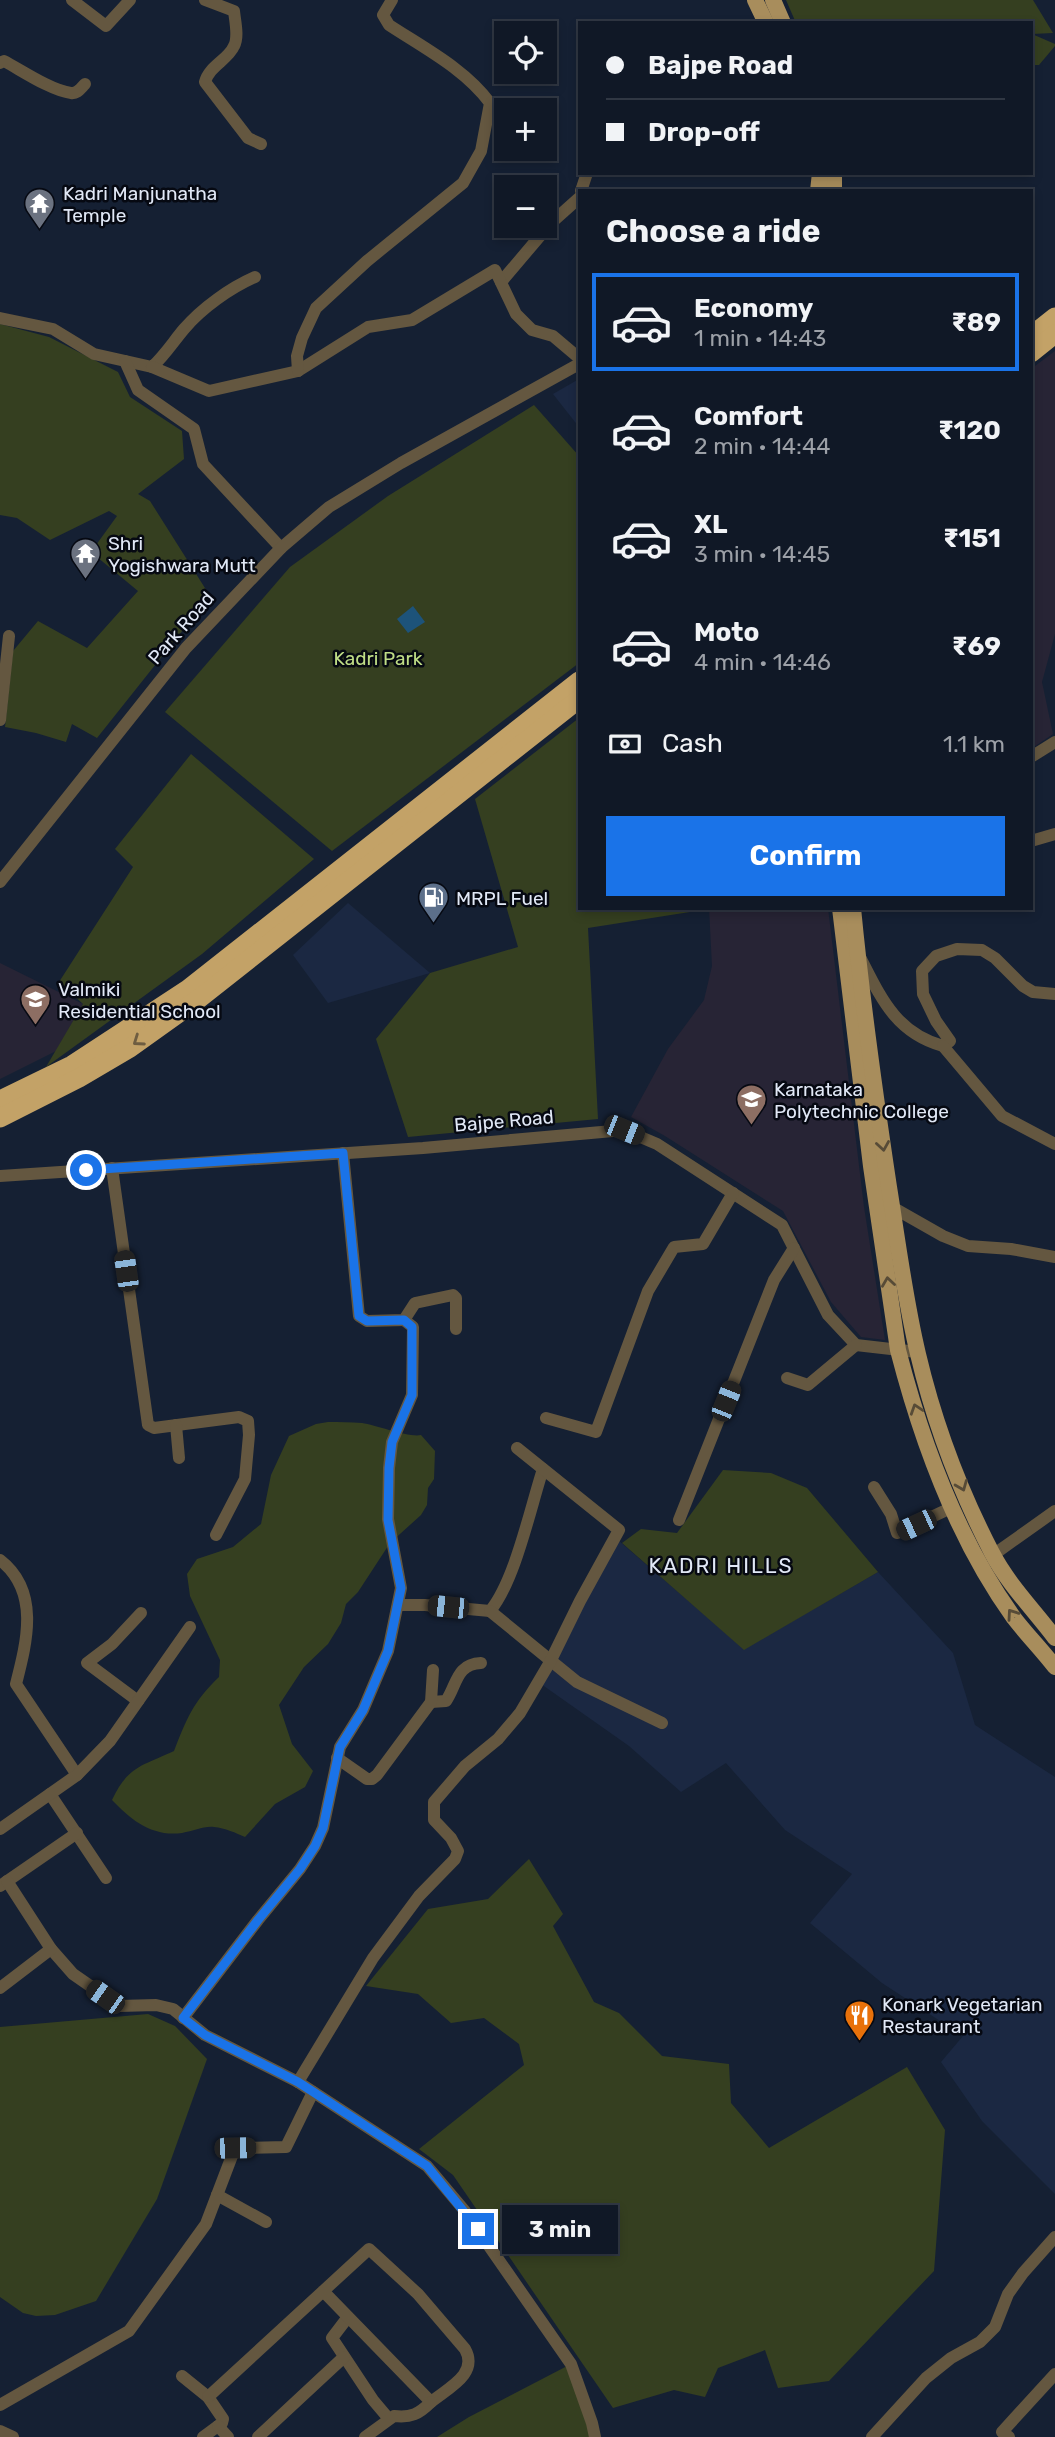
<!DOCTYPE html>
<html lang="en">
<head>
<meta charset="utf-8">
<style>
	:root { --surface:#101826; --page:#1e2532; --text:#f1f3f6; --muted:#9ca0a7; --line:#303743; --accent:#1a73e8 }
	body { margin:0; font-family:Rubik,sans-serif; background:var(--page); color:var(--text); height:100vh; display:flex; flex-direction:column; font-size:26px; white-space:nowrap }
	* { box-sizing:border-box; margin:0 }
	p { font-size:23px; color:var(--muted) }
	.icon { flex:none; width:38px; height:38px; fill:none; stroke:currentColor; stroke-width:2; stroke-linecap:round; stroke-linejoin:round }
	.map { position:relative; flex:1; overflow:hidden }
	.panel { position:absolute; left:578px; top:189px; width:455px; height:721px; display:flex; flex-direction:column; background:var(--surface); border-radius:0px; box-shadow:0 4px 10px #0003,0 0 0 2px var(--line) }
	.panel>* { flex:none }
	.hud { position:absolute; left:578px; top:21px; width:455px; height:154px; border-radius:0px; box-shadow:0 4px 10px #0003,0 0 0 2px var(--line); display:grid; align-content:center; height:154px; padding:0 28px; background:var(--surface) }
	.fabs { position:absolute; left:494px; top:21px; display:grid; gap:14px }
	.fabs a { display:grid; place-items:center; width:63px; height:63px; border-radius:0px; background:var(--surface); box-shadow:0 4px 10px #0003,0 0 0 2px var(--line); font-size:35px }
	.end { position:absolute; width:32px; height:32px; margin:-16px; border:9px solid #1a73e8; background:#fff; box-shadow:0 0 0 4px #fff }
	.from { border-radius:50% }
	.bubble { position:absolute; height:49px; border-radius:0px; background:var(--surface); box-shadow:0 4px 10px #0003,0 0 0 2px var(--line); font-size:23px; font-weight:700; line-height:49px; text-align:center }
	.car { position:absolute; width:21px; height:42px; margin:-21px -10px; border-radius:9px; box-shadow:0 0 5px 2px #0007; background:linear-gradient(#222 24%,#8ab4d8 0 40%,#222 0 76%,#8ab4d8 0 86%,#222 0) }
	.hud b { display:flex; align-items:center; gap:24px; height:66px; font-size:26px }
	.hud b+b { border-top:2px solid var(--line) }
	.hud i { width:18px; height:18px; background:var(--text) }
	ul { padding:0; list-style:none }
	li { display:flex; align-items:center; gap:21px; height:98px; margin:0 14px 10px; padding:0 14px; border:4px solid transparent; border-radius:0px }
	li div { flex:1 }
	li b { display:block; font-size:26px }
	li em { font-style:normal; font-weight:700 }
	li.selected { border-color:var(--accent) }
	li>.icon { width:63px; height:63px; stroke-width:1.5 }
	h2 { padding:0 28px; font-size:32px; line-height:84px }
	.pay { display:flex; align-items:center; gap:18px; height:77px; padding:0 28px; font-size:26px }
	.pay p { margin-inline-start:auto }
	.primary-button { display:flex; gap:14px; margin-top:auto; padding:14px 28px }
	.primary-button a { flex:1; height:80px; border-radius:0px; background:var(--accent); color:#fff; font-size:28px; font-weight:700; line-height:80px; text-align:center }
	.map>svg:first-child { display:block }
	.built { fill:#1b2842 }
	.education { fill:#272435 }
	.green { fill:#353f20 }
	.water { fill:#1d537a }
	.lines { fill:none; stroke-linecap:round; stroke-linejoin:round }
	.minor { stroke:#645740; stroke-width:12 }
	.major { stroke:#a88d5c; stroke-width:16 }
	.highway { stroke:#c3a267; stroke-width:19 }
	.oneway { stroke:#6e5d41 }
	.oneway2 { stroke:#574b37 }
	.route { stroke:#1a73e8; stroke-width:9 }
	.labels { text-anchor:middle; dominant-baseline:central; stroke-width:5; stroke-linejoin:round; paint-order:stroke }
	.poi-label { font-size:19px; fill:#e1e8f6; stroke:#060912; text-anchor:start }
	.street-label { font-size:19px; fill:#e1e8f6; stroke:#060912 }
	.park-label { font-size:19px; fill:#bfdd86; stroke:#060912 }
	.neighbourhood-label { font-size:21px; letter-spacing:2px; fill:#e1e8f6; stroke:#060912 }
</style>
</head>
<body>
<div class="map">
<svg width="1055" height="2437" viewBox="0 0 1055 2437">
	<rect width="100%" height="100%" fill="#152033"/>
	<!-- built -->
	<g class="built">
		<polygon points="579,379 579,427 553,394"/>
		<polygon points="348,903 430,973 328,1003 293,955"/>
		<polygon points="611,1534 744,1649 878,1572 953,1653 975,1725 1055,1777 1055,2194 982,2121 941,2062 963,2036 882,1983 810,1923 852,1874 785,1830 726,1763 681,1792 629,1746 541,1684"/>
	</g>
	<!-- education -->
	<g class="education">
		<polygon points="1055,351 1055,634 1042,682 1053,734 1031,749 1031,369"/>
		<polygon points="709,908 828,908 864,1207 885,1340 861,1337 831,1302 783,1211 665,1136 631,1117 668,1049 704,1000 712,966"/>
		<polygon points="0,963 83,1004 56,1051 0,1079"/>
	</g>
	<!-- green -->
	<g class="green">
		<polygon points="786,0 1033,0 1053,33 1032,34 1055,44 1055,46 1039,65 1031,65 1031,23 796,23"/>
		<polygon points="0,324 49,337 118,372 130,397 182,431 184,459 138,494 150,501 210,596 97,738 72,724 66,742 36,733 5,727 13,651 38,621 87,648 138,591 91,552 117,516 109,511 50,540 17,518 0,515"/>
		<polygon points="534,405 579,456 579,663 332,851 165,712 290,567 388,496"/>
		<polygon points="579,718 579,908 709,909 588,928 598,1119 408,1137 376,1039 430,973 518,947 475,799"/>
		<polygon points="191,754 314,859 202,954 46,1067 83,1004 59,982 133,867 115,849"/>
		<path d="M328,1422C339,1422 351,1422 362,1423C376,1425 410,1438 421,1435L435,1451L434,1479L428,1488L427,1505L421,1515L390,1543L358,1592L346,1604L341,1623L328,1644L304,1667L279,1705L292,1744L313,1771L305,1787L275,1804L245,1837C236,1833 225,1828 214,1827C203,1826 194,1831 182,1833C152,1837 131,1820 112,1800C128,1766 142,1766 174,1751C187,1718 193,1702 219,1677L220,1660L190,1596L187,1574L197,1559L233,1547L261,1524L271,1475L289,1436L316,1424Z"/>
		<polygon points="723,1470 771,1473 807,1488 878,1572 744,1650 622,1543 641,1529 677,1533"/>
		<polygon points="529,1859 563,1914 553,1926 594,2002 619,2013 662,2056 729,2064 731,2103 769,2148 907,2067 945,2130 934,2271 829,2381 778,2388 765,2350 718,2368 705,2397 674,2390 613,2408 453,2175 419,2149 524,2065 519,2044 484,2018 451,2023 418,1994 366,1986 428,1909 488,1899"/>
		<polygon points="148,2014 175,2026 207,2059 157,2199 96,2301 55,2315 36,2316 23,2313 0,2297 0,2027"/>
		<polygon points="571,2364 595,2437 437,2437 469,2417"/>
	</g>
	<!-- water -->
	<polygon class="water" points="413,606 425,622 408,633 397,619"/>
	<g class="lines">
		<!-- minor -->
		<g class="minor">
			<polyline points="72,0 106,26 130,0"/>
			<path d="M205,0L234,11C235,21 239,37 234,46C228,60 209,66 205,82L248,138L261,144"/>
			<path d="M0,63L4,61C21,70 52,91 71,93C77,94 80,89 85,84"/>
			<polyline points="581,191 587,173"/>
			<polyline points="501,282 551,223 579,198"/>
			<path d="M0,318L53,329L94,354L152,367C165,355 173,342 184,329C202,308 230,288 255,277"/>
			<polyline points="125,361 138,390 194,429 203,464 281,548"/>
			<polyline points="152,367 209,391 298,371 368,327 412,320 495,270 516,314 532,330 553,336 579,358"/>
			<path d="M298,371L297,356L302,338L316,308L367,261L463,183L481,151L490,103C465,69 424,48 389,25L383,15L392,0"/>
			<polyline points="0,720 9,636"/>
			<polyline points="1031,757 1055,742"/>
			<polyline points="1031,841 1055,834"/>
			<polyline points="0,882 186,648 281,548 329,507 401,463 579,364"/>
			<path d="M861,959C881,998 896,1033 943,1046L950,1041L936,1021L923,994L922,971L936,956L957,949L982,950L995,958L1023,986L1033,992L1055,994"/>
			<polyline points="943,1046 1002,1116 1055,1144"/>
			<polyline points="343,1153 359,1316 367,1321 404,1320 415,1303 453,1295 456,1298 456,1329"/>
			<polyline points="112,1168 148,1425 154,1428 239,1417 248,1421 249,1435 245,1479 216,1535"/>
			<polyline points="0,1176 423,1148 624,1130 657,1144 782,1225 828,1315 856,1345 917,1352"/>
			<polyline points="892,1207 943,1236 968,1246 1011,1249 1055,1257"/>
			<polyline points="787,1378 808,1385 856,1345"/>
			<polyline points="546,1418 596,1432 648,1291 674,1247 703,1244 733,1193"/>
			<polyline points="176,1425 179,1458"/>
			<polyline points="874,1487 891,1514 897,1533 953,1507"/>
			<polyline points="679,1520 774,1280 794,1248"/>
			<polyline points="993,1555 1055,1511"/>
			<path d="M0,1560C40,1591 27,1641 16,1684L77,1775"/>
			<path d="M399,1605H425L490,1611C515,1581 530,1509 543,1469"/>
			<polyline points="490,1611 577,1682 662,1723"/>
			<polyline points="138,1701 87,1663 112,1644 141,1613"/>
			<path d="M431,1702L446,1701C457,1685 456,1664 481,1663"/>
			<polyline points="337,1758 367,1779 372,1779 377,1775 431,1702 433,1670"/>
			<polyline points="50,1794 106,1878"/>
			<polyline points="0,1829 77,1775 110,1741 190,1627"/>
			<polyline points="0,1886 77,1833"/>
			<polyline points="51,1949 73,1974 119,2006 156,2005 173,2009 205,2035 298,2082 427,2166 464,2210 571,2364 592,2423 595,2437"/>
			<polyline points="0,1988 51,1949 7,1881"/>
			<polyline points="183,2018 258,1920 300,1869 315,1846 323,1828 340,1747 363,1710 388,1651 401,1588 388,1519 389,1468 392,1442 412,1395 413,1327 404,1320"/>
			<polyline points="298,2082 373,1958 419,1896 455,1859 458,1851 451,1838 434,1820 434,1802 465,1766 498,1739 520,1713 550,1662 580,1601 619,1530 517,1448"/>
			<polyline points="217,2195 266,2222"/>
			<polyline points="348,2317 332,2338 373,2400 389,2419"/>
			<polyline points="182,2376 208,2397 223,2419 222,2423 203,2437"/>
			<path d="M208,2397L369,2249L418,2294L465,2349C479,2374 448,2388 431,2402L323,2291"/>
			<polyline points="0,2405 129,2331 206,2224 235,2148 286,2147 313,2092"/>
			<polyline points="218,2426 228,2437"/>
			<polyline points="0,2431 13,2437"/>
			<polyline points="258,2437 344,2357"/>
			<path d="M365,2437L394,2416C411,2418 419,2414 431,2402"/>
			<polyline points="872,2437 926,2378 951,2358 980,2342 995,2327 1008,2294 1023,2273 1055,2237"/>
			<polyline points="1009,2437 1002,2432 1055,2374"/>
		</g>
		<!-- major -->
		<g class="major">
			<polyline points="755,0 766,23"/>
			<polyline points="773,0 783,23"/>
			<polyline points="834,173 834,191"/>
			<polyline points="818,191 820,173"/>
			<path d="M840,908L871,1166L898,1350C922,1443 957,1539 1014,1618C1027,1635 1042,1650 1055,1667"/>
			<path d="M853,908C862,1002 875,1094 889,1187C898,1243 905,1300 918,1354C934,1422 960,1491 992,1553C1008,1584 1034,1610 1055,1638"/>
		</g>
		<!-- highway -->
		<g class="highway">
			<polyline points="1031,336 1055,317"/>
			<polyline points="1031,353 1055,334"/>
			<polyline points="0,1100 72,1065 188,989 579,681"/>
			<polyline points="0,1118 79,1078 130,1048 200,998 579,699"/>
		</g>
	</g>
	<!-- one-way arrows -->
	<defs><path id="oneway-chevron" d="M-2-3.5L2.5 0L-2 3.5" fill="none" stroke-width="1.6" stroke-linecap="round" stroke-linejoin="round" transform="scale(1.75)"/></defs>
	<use class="oneway" href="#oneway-chevron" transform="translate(138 1041) rotate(145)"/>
	<g class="oneway2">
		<use href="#oneway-chevron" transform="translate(883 1146) rotate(81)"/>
		<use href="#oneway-chevron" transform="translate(888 1282) rotate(-98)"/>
		<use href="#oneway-chevron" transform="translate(916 1409) rotate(-108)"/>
		<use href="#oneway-chevron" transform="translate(962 1486) rotate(68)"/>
		<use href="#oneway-chevron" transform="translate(1012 1614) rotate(-125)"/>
	</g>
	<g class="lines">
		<!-- route -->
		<polyline class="route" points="86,1170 343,1153 359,1316 367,1321 404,1320 412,1327 412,1395 392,1442 389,1468 388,1520 401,1588 388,1651 363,1710 340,1747 323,1828 315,1846 300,1869 258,1920 183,2018 205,2035 298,2082 427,2166 478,2229"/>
	</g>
	<!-- icons -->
	<defs>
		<symbol id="temple-pin" viewBox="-11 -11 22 30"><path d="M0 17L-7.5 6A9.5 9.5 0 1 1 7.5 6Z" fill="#6b7280" stroke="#060912"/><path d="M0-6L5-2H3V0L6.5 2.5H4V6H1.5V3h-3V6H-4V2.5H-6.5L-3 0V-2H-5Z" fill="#fff"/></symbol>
		<symbol id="fuel-pin" viewBox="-11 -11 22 30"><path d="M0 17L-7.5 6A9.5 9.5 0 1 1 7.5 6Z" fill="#5c6f8a" stroke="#060912"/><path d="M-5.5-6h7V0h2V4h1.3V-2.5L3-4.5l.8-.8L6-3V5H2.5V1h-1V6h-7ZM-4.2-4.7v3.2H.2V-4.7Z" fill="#fff"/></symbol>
		<symbol id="school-pin" viewBox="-11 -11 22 30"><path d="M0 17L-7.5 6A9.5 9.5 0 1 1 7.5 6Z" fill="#8d6e63" stroke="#060912"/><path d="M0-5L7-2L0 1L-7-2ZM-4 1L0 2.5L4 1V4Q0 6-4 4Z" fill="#fff"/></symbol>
		<symbol id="university-pin" viewBox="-11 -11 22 30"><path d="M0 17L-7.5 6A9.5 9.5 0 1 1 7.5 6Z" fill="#8d6e63" stroke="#060912"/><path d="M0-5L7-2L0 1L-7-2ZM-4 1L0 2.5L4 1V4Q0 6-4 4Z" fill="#fff"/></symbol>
		<symbol id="restaurant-pin" viewBox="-11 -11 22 30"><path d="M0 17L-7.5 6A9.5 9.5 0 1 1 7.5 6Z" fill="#e8710a" stroke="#060912"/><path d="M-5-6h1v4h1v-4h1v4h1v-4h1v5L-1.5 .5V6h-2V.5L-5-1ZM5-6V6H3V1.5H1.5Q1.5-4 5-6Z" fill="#fff"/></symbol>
	</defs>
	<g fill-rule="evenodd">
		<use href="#temple-pin" x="22" y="186" width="35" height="47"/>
		<use href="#temple-pin" x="68" y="536" width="35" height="47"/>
		<use href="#fuel-pin" x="416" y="880" width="35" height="47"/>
		<use href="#school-pin" x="18" y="982" width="35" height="47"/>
		<use href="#university-pin" x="734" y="1082" width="35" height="47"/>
		<use href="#restaurant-pin" x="842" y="1998" width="35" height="47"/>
	</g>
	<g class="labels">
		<!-- poi labels -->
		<g class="poi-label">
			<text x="63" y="193">Kadri Manjunatha<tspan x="63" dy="22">Temple</tspan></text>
			<text x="108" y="543">Shri<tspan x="108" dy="22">Yogishwara Mutt</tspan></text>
			<text x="456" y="898">MRPL Fuel</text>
			<text x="58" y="989">Valmiki<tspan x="58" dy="22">Residential School</tspan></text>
			<text x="774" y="1089">Karnataka<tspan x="774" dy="22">Polytechnic College</tspan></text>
			<text x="882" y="2004">Konark Vegetarian<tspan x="882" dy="22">Restaurant</tspan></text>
		</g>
		<!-- street labels -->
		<g class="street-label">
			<text transform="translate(181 628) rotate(-49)">Park Road</text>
			<text transform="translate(504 1121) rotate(-5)">Bajpe Road</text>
		</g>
		<!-- park labels -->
		<g class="park-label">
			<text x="378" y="658">Kadri Park</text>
		</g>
		<!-- neighbourhood labels -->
		<g class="neighbourhood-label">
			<text x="721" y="1565">KADRI HILLS</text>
		</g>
	</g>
</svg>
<div class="fabs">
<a><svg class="icon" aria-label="locate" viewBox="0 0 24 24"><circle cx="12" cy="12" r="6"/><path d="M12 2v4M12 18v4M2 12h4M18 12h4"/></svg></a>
<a>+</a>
<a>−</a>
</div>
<i class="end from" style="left:86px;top:1170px"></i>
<i class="end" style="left:478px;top:2229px"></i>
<div class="bubble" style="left:502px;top:2205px;width:116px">3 min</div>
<i class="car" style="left:624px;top:1130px;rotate:112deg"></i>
<i class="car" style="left:126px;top:1271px;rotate:352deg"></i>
<i class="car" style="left:726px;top:1401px;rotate:22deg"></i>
<i class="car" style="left:916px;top:1525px;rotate:245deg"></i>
<i class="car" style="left:448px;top:1607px;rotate:276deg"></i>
<i class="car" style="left:105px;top:1997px;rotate:305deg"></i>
<i class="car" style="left:235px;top:2148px;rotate:89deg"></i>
<div class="hud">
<b><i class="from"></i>Bajpe Road</b>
<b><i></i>Drop-off</b>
</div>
<section class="panel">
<h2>Choose a ride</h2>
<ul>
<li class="selected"><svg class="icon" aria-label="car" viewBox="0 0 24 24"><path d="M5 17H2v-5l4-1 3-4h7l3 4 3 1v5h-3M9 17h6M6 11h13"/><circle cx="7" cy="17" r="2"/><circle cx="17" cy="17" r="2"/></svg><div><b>Economy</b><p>1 min · 14:43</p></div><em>₹89</em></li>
<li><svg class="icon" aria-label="car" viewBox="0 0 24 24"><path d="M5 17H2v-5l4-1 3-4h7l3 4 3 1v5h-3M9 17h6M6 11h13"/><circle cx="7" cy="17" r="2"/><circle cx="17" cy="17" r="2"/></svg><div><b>Comfort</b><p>2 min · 14:44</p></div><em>₹120</em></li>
<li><svg class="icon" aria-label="car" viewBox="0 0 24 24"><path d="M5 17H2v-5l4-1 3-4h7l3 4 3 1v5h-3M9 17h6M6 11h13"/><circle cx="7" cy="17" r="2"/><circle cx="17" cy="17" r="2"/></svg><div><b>XL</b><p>3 min · 14:45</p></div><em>₹151</em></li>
<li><svg class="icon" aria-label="car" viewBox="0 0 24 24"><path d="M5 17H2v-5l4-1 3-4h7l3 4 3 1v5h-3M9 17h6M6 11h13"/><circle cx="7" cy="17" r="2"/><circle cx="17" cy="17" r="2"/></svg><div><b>Moto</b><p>4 min · 14:46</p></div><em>₹69</em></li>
</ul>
<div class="pay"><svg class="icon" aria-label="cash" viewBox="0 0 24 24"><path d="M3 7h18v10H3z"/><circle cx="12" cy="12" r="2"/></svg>Cash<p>1.1 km</p></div>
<div class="primary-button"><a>Confirm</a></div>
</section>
</div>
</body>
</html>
